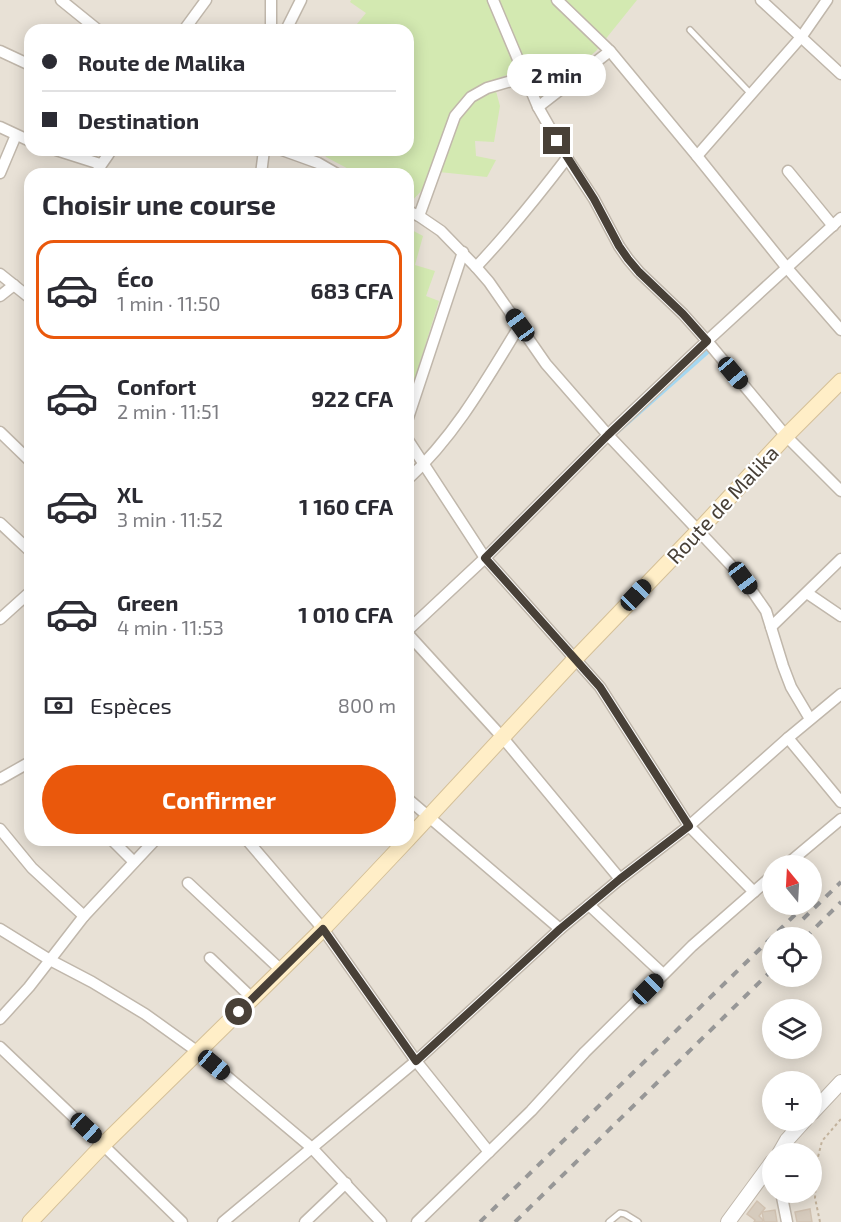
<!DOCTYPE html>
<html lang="fr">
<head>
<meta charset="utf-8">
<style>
	:root { --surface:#fff; --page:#f2f2f3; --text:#2b2b33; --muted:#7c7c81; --line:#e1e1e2; --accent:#ea580c }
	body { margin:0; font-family:"Exo 2",sans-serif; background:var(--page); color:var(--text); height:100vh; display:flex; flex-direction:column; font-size:22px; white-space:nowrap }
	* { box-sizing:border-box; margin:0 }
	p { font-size:20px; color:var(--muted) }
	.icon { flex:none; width:33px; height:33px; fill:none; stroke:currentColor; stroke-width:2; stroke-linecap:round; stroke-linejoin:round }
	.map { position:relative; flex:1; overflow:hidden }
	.details { position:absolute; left:24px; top:168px; width:390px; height:678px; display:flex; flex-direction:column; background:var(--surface); border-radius:18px; box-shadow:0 3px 15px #0003 }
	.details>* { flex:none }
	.banner { position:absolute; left:24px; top:24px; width:390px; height:132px; border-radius:18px; box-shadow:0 3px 15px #0003; display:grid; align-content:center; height:132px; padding:0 18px; background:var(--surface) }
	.needle { width:39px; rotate:342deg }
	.tools { position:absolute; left:762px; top:855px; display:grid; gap:12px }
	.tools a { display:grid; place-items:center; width:60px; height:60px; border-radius:50%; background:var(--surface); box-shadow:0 3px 15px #0003; font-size:30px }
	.end { position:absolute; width:27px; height:27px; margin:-14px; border:8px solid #484037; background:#fff; box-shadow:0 0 0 3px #fff }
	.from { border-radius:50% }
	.bubble { position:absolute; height:42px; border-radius:21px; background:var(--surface); box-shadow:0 3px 15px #0003; font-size:20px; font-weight:700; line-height:42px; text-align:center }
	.car { position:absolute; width:18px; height:36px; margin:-18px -9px; border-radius:8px; box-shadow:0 0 4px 2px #0007; background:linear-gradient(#222 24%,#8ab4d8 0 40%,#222 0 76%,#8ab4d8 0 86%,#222 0) }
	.banner b { display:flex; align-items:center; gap:21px; height:57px; font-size:22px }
	.banner b+b { border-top:2px solid var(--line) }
	.banner i { width:15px; height:15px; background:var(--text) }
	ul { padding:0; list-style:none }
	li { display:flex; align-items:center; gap:18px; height:99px; margin:0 12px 9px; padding:0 6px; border:3px solid transparent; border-radius:18px }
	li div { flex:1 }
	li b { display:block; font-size:22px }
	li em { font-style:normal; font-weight:700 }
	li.current { border-color:var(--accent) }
	li>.icon { width:54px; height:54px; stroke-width:1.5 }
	h2 { padding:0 18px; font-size:27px; line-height:72px }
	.pay { display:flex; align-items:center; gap:15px; height:66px; padding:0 18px; font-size:22px }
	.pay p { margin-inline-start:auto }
	.action { display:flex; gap:12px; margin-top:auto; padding:12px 18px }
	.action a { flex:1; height:69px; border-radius:36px; background:var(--accent); color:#fff; font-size:24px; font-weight:700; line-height:69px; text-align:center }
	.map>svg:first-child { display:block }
	.residential { fill:#e8e1d6; fill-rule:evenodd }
	.green { fill:#d3e9b1 }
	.water { fill:#a4d7f1 }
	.building { fill:#d6cbbd; stroke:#d1c2b1; stroke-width:1.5 }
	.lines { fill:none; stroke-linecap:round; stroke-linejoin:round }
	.service-casing { stroke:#c0b7ab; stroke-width:8 }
	.minor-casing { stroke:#c0b7ab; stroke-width:13 }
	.tertiary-casing { stroke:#c0b7ab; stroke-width:16 }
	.secondary-casing { stroke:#d5c098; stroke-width:17 }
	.path { stroke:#c2b29c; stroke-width:2; stroke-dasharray:3 3; stroke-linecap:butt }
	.service { stroke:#fff; stroke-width:5 }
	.minor { stroke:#fff; stroke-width:10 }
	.tertiary { stroke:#fff; stroke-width:14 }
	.secondary { stroke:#ffeec7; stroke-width:15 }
	.rail { stroke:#979797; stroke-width:4; stroke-dasharray:8 8; stroke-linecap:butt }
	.route { stroke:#484037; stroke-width:8 }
	.labels { text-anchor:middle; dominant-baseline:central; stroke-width:4.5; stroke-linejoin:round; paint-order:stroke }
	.street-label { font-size:21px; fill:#484037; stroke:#fff }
</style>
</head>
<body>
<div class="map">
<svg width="841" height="1222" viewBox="0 0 841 1222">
	<rect width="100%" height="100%" fill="#f4f0e8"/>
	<!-- residential -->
	<path class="residential" d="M0,0H841V1222H0ZM30,30H408V150H30ZM30,174H408V840H30ZM772,866H812V904H772ZM772,938H812V976H772ZM772,1010H812V1048H772ZM772,1082H812V1120H772ZM772,1154H812V1192H772Z"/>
	<!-- green -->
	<g class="green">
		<polygon points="351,0 637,0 596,51 535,103 518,71 493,80 500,106 494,142 475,141 476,156 496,160 487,177 439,172 410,203 408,201 408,174 358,174 326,157 322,150 408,150 408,30 352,30 366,13 350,2"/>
		<polygon points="408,228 423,236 415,265 435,271 426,296 439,301 408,401"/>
	</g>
	<!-- water -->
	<polygon class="water" points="703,341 713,350 618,434 611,427"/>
	<!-- building -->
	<g class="building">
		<polygon points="757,1201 765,1208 759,1216 763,1220 762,1222 754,1222 755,1220 747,1214"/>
		<polygon points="810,1209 812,1222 797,1222 795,1212"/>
		<polygon points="775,1210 777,1222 764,1222 762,1212"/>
	</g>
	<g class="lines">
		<defs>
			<g id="service">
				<polyline points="690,30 751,94"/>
				<polyline points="609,1222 620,1213 625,1214 638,1222"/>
			</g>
			<g id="minor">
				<polyline points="61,0 98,30"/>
				<polyline points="493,0 538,107 567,158 594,199 619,246 628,259 639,272 683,314 707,341 786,436 841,491"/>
				<polyline points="557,0 610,51 697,156 787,268 841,330"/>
				<polyline points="761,0 841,74"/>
				<polyline points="184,30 206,0"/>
				<polyline points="271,30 271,0"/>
				<polyline points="286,30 301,0"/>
				<polyline points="0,51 30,65"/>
				<polyline points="538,107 610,51"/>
				<polyline points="0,127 30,141"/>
				<polyline points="56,150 100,164"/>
				<polyline points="282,150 318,163 337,174"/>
				<polyline points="697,156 802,36 827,0"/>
				<polyline points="788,171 833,226"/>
				<polyline points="0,173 16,135"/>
				<path d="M96,174C100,165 106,159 111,150"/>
				<polyline points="261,174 264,150"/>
				<polyline points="408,211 419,216 441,231 476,267 489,282 546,364 608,435 743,578 766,611 783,666 791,687 810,719"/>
				<polyline points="419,216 455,116 471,97 487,88 525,77"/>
				<path d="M476,267C509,232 538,196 567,158"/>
				<polyline points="0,274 30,298"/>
				<polyline points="0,296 14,285"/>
				<polyline points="408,418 463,252"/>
				<polyline points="0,432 30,461"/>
				<polyline points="408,440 485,558 600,687 689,826 754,892"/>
				<path d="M408,479C455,436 487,379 520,325"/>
				<polyline points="0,523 30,551"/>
				<polyline points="807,593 841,616"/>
				<polyline points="0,619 30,592"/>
				<polyline points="771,627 841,559"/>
				<polyline points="408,630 485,558 613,430 707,341 841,218"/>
				<polyline points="408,634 503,738 620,879"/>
				<polyline points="788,738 841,802"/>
				<polyline points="0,779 30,762"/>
				<polyline points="408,799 560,929"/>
				<polyline points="0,829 32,868 84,916"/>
				<polyline points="112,840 134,862"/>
				<polyline points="247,840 323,929 416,1061 489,1152"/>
				<polyline points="785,866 841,819"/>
				<polyline points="188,883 281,970"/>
				<polyline points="589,905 663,974"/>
				<polyline points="0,929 50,960 92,982 145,1014 198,1052 312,1148 381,1222"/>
				<polyline points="210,958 252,998"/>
				<polyline points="0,1019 29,987 84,916 155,840"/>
				<polyline points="0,1047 103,1145 182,1222"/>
				<polyline points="781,1192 787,1222"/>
				<polyline points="223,1222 416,1061 560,929 620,879 689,826 788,738 841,694"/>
				<polyline points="305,1222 346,1183"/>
				<polyline points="417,1222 531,1111 585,1052 665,973 692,946 772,876"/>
			</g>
			<g id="tertiary">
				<polyline points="812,1113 841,1082"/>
				<polyline points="779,1154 787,1140 805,1120"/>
				<polyline points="728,1222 772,1162"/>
			</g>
			<g id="secondary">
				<polyline points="408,839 575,659 703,526 786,436 841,381"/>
				<polyline points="30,1222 106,1142 323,929 407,840"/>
			</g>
		</defs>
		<!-- service casing -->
		<use href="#service" class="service-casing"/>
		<!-- minor casing -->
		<use href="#minor" class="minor-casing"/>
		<!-- tertiary casing -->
		<use href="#tertiary" class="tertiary-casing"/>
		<!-- secondary casing -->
		<use href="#secondary" class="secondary-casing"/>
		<!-- path -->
		<polyline class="path" points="820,1222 815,1198 817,1161 822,1141 841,1119"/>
		<!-- service -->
		<use href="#service" class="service"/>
		<!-- minor -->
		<use href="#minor" class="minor"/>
		<!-- tertiary -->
		<use href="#tertiary" class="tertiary"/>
		<!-- secondary -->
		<use href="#secondary" class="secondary"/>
		<!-- rail -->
		<g class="rail">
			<polyline points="803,919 841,882"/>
			<polyline points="805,938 841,902"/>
			<polyline points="480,1222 806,904"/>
			<polyline points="515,1222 772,970"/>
		</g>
	</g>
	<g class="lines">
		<!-- route -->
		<polyline class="route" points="239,1012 323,929 416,1061 560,929 620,879 689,826 600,687 485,558 608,435 707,341 683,314 639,272 628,259 619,246 594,199 557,141"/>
	</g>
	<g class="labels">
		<!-- street labels -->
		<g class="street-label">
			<text transform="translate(722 504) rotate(-47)">Route de Malika</text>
		</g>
	</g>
</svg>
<div class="tools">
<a><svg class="needle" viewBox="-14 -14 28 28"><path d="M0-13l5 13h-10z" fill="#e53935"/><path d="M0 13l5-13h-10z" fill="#7c7c81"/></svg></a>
<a><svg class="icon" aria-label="locate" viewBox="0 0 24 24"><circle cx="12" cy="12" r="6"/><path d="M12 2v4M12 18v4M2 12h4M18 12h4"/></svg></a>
<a><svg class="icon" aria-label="layers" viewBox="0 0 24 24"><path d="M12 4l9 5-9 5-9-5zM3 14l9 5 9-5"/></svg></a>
<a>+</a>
<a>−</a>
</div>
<i class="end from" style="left:239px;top:1012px"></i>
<i class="end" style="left:557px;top:141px"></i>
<div class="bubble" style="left:507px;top:54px;width:99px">2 min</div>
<i class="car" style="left:520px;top:325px;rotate:324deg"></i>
<i class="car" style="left:733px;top:373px;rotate:140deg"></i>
<i class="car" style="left:743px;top:578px;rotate:143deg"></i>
<i class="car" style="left:636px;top:595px;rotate:44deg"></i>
<i class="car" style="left:648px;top:989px;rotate:45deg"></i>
<i class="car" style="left:214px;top:1065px;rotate:130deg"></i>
<i class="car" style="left:86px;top:1128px;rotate:133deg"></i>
<div class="banner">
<b><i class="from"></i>Route de Malika</b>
<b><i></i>Destination</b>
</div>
<section class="details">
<h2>Choisir une course</h2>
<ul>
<li class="current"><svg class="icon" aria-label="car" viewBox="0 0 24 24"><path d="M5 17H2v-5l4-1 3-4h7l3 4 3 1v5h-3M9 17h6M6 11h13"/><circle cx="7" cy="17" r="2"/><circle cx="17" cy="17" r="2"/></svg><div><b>Éco</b><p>1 min · 11:50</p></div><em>683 CFA</em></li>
<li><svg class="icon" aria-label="car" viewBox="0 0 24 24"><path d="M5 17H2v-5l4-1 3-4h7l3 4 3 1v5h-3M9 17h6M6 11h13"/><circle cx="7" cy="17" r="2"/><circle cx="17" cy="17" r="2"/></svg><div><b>Confort</b><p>2 min · 11:51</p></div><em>922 CFA</em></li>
<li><svg class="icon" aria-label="car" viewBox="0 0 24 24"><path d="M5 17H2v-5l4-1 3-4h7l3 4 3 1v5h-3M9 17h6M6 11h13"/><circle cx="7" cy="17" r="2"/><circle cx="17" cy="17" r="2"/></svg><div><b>XL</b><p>3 min · 11:52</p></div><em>1 160 CFA</em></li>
<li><svg class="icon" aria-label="car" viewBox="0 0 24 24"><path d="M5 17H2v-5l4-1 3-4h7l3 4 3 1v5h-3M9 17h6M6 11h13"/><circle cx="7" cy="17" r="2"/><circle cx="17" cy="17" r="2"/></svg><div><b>Green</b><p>4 min · 11:53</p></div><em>1 010 CFA</em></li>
</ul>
<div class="pay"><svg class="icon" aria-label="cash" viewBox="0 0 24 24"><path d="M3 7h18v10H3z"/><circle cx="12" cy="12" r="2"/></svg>Espèces<p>800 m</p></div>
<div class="action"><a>Confirmer</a></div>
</section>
</div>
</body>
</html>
